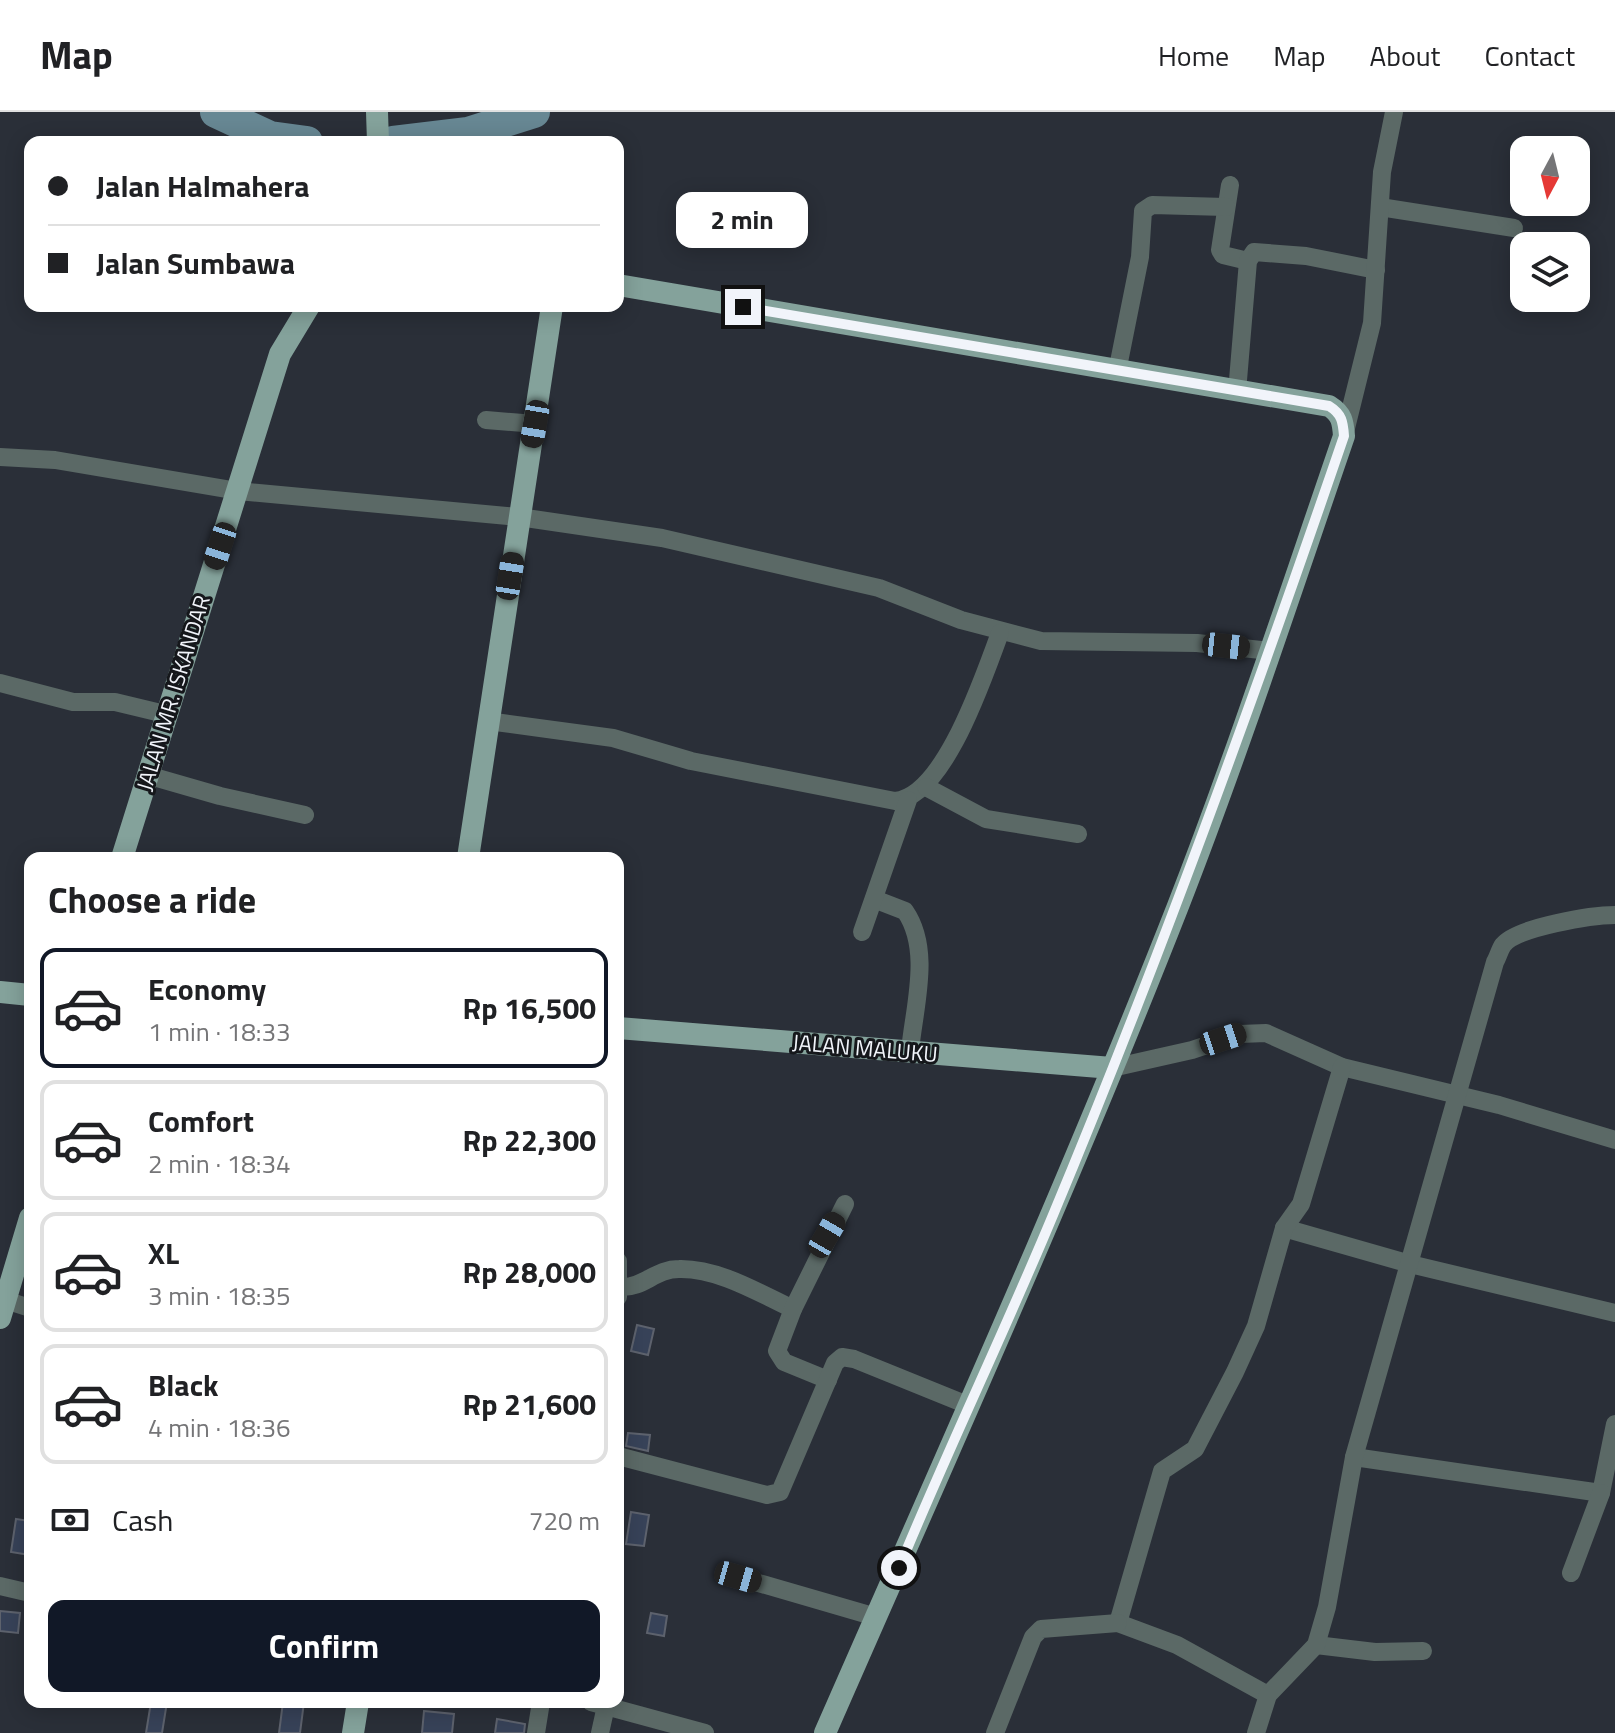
<!DOCTYPE html>
<html lang="en">
<head>
<meta charset="utf-8">
<style>
	:root { --surface:#fff; --page:#f6f6f6; --text:#202124; --muted:#757577; --line:#e0e0e0; --accent:#111827 }
	body { margin:0; font-family:"Titillium Web",sans-serif; background:var(--page); color:var(--text); height:100vh; display:flex; flex-direction:column; font-size:30px; white-space:nowrap }
	* { box-sizing:border-box; margin:0 }
	p { font-size:26px; color:var(--muted) }
	.icon { flex:none; width:44px; height:44px; fill:none; stroke:currentColor; stroke-width:2; stroke-linecap:round; stroke-linejoin:round }
	.map { position:relative; flex:1; overflow:hidden }
	.panel { position:absolute; left:24px; top:740px; width:600px; height:856px; display:flex; flex-direction:column; background:var(--surface); border-radius:16px; box-shadow:0 4px 20px #0003 }
	.panel>* { flex:none }
	.banner { position:absolute; left:24px; top:24px; width:600px; height:176px; border-radius:16px; box-shadow:0 4px 20px #0003; display:grid; align-content:center; height:176px; padding:0 24px; background:var(--surface) }
	.needle { width:52px; rotate:187deg }
	.buttons { position:absolute; left:1510px; top:24px; display:grid; gap:16px }
	.buttons a { display:grid; place-items:center; width:80px; height:80px; border-radius:16px; background:var(--surface); box-shadow:0 4px 20px #0003; font-size:40px }
	.end { position:absolute; width:36px; height:36px; margin:-18px; border:10px solid #f1f4fa; background:#111; box-shadow:0 0 0 4px #111 }
	.from { border-radius:50% }
	.bubble { position:absolute; height:56px; border-radius:16px; background:var(--surface); box-shadow:0 4px 20px #0003; font-size:26px; font-weight:700; line-height:56px; text-align:center }
	.car { position:absolute; width:24px; height:48px; margin:-24px -12px; border-radius:10px; box-shadow:0 0 6px 2px #0007; background:linear-gradient(#222 24%,#8ab4d8 0 40%,#222 0 76%,#8ab4d8 0 86%,#222 0) }
	.banner b { display:flex; align-items:center; gap:28px; height:76px; font-size:30px }
	.banner b+b { border-top:2px solid var(--line) }
	.banner i { width:20px; height:20px; background:var(--text) }
	ul { padding:0; list-style:none }
	li { display:flex; align-items:center; gap:24px; height:120px; margin:0 16px 12px; padding:0 8px; border:4px solid var(--line); border-radius:16px }
	li div { flex:1 }
	li b { display:block; font-size:30px }
	li em { font-style:normal; font-weight:700 }
	li.active { border-color:var(--accent) }
	li>.icon { width:72px; height:72px; stroke-width:1.5 }
	h2 { padding:0 24px; font-size:36px; line-height:96px }
	.pay { display:flex; align-items:center; gap:20px; height:88px; padding:0 24px; font-size:30px }
	.pay p { margin-inline-start:auto }
	.cta { display:flex; gap:16px; margin-top:auto; padding:16px 24px }
	.cta a { flex:1; height:92px; border-radius:16px; background:var(--accent); color:#fff; font-size:32px; font-weight:700; line-height:92px; text-align:center }
	header { display:flex; align-items:center; gap:48px; box-sizing:border-box; height:112px; padding:0 40px; background:var(--surface); border-bottom:2px solid var(--line) }
	header strong { font-size:38px }
	nav { display:flex; gap:44px; margin-inline-start:auto; font-size:28px }
	.map>svg:first-child { display:block }
	.lines { fill:none; stroke-linecap:round; stroke-linejoin:round }
	.river { stroke:#678793; stroke-width:32 }
	.building { fill:#374258; stroke:#5d626d; stroke-width:2 }
	.minor { stroke:#5b6966; stroke-width:18 }
	.major { stroke:#84a29b; stroke-width:22 }
	.route { stroke:#f1f4fa; stroke-width:10 }
	.labels { text-anchor:middle; dominant-baseline:central; stroke-width:6; stroke-linejoin:round; paint-order:stroke }
	.street-label { font-size:22px; fill:#f1f4fa; stroke:#15171b }
</style>
</head>
<body>
<header>
<strong>Map</strong>
<nav><a>Home</a><a>Map</a><a>About</a><a>Contact</a></nav>
</header>
<div class="map">
<svg width="1615" height="1621" viewBox="0 0 1615 1621">
	<rect width="100%" height="100%" fill="#2a2f38"/>
	<g class="lines">
		<!-- river -->
		<g class="river">
			<polyline points="216,0 270,25 307,30"/>
			<polyline points="393,30 468,21 534,0"/>
		</g>
	</g>
	<!-- building -->
	<g class="building">
		<polygon points="637,1213 654,1217 648,1243 631,1239"/>
		<polygon points="628,1321 650,1323 648,1339 626,1334"/>
		<polygon points="631,1400 649,1403 644,1434 626,1432"/>
		<polygon points="16,1407 30,1409 30,1443 11,1440"/>
		<polygon points="0,1499 20,1501 18,1521 0,1519"/>
		<polygon points="651,1501 667,1504 664,1524 647,1521"/>
		<polygon points="151,1590 167,1590 162,1621 146,1621"/>
		<polygon points="283,1590 304,1590 300,1621 279,1621"/>
		<polygon points="424,1599 454,1602 452,1621 422,1621"/>
		<polygon points="497,1607 525,1612 524,1621 495,1621"/>
	</g>
	<g class="lines">
		<!-- minor -->
		<g class="minor">
			<polyline points="1230,73 1220,138 1223,143 1248,149"/>
			<polyline points="1380,95 1514,116"/>
			<polyline points="1117,260 1140,145 1143,99 1152,93 1226,95"/>
			<polyline points="1237,280 1248,149 1254,140 1306,144 1376,158"/>
			<polyline points="486,308 535,312"/>
			<polyline points="1344,324 1372,211 1382,60 1394,0"/>
			<polyline points="0,345 55,348 238,379 519,405 662,426 879,476 961,508 1041,529 1197,531 1270,539"/>
			<polyline points="0,571 73,590 115,590 165,602"/>
			<path d="M488,609L613,626L691,649L895,689C945,684 984,563 1000,521"/>
			<polyline points="147,663 220,684 305,703"/>
			<polyline points="926,675 986,707 1078,722"/>
			<path d="M874,787L905,799C932,838 914,895 910,939"/>
			<polyline points="862,820 908,688"/>
			<polyline points="1112,956 1192,938 1240,922 1266,921 1342,955 1499,993 1615,1028"/>
			<polyline points="1284,1116 1410,1152 1615,1201"/>
			<polyline points="618,1149 618,1185"/>
			<path d="M621,1175C644,1176 655,1157 679,1157C718,1156 759,1181 793,1197"/>
			<polyline points="5,1188 30,1196"/>
			<polyline points="828,1268 784,1250 777,1239 793,1197 845,1092"/>
			<polyline points="618,1344 767,1383 780,1380 835,1251 842,1245 854,1247 970,1294"/>
			<polyline points="1354,1345 1601,1381 1615,1312"/>
			<polyline points="1571,1461 1601,1381"/>
			<polyline points="738,1465 876,1505"/>
			<polyline points="0,1474 30,1481"/>
			<polyline points="1316,1533 1375,1540 1423,1539"/>
			<polyline points="1268,1583 1177,1533 1118,1511 1162,1359 1195,1337 1235,1260 1256,1214 1284,1116 1301,1092 1342,955"/>
			<polyline points="591,1590 705,1621"/>
			<polyline points="536,1621 541,1590"/>
			<polyline points="600,1621 606,1594"/>
			<polyline points="995,1621 1033,1525 1041,1517 1118,1511"/>
			<path d="M1256,1621L1268,1583L1316,1533L1327,1495L1354,1345L1495,850C1498,845 1500,837 1503,833C1517,815 1593,803 1615,803"/>
		</g>
		<!-- major -->
		<g class="major">
			<polyline points="377,0 378,30"/>
			<path d="M618,173L1329,294C1342,302 1343,310 1344,324C1290,481 1238,640 1178,794C1068,1074 945,1347 825,1621"/>
			<polyline points="122,746 280,242 309,194"/>
			<polyline points="468,746 552,194"/>
			<polyline points="0,880 30,883"/>
			<polyline points="618,916 1112,956"/>
			<polyline points="0,1206 30,1106"/>
			<polyline points="353,1621 358,1590"/>
		</g>
	</g>
	<g class="lines">
		<!-- route -->
		<path class="route" d="M743,195L1329,294C1342,302 1343,310 1344,324C1254,587 1160,847 1053,1103C1004,1221 948,1337 899,1456"/>
	</g>
	<g class="labels">
		<!-- street labels -->
		<g class="street-label">
			<text transform="translate(173 581) rotate(-73)">JALAN MR. ISKANDAR</text>
			<text transform="translate(865 936) rotate(5)">JALAN MALUKU</text>
		</g>
	</g>
</svg>
<div class="buttons">
<a><svg class="needle" viewBox="-14 -14 28 28"><path d="M0-13l5 13h-10z" fill="#e53935"/><path d="M0 13l5-13h-10z" fill="#757577"/></svg></a>
<a><svg class="icon" aria-label="layers" viewBox="0 0 24 24"><path d="M12 4l9 5-9 5-9-5zM3 14l9 5 9-5"/></svg></a>
</div>
<i class="end from" style="left:899px;top:1456px"></i>
<i class="end" style="left:743px;top:195px"></i>
<div class="bubble" style="left:676px;top:80px;width:132px">2 min</div>
<i class="car" style="left:535px;top:312px;rotate:190deg"></i>
<i class="car" style="left:220px;top:434px;rotate:198deg"></i>
<i class="car" style="left:510px;top:464px;rotate:9deg"></i>
<i class="car" style="left:1226px;top:534px;rotate:96deg"></i>
<i class="car" style="left:1223px;top:927px;rotate:72deg"></i>
<i class="car" style="left:827px;top:1123px;rotate:30deg"></i>
<i class="car" style="left:738px;top:1465px;rotate:106deg"></i>
<div class="banner">
<b><i class="from"></i>Jalan Halmahera</b>
<b><i></i>Jalan Sumbawa</b>
</div>
<section class="panel">
<h2>Choose a ride</h2>
<ul>
<li class="active"><svg class="icon" aria-label="car" viewBox="0 0 24 24"><path d="M5 17H2v-5l4-1 3-4h7l3 4 3 1v5h-3M9 17h6M6 11h13"/><circle cx="7" cy="17" r="2"/><circle cx="17" cy="17" r="2"/></svg><div><b>Economy</b><p>1 min · 18:33</p></div><em>Rp 16,500</em></li>
<li><svg class="icon" aria-label="car" viewBox="0 0 24 24"><path d="M5 17H2v-5l4-1 3-4h7l3 4 3 1v5h-3M9 17h6M6 11h13"/><circle cx="7" cy="17" r="2"/><circle cx="17" cy="17" r="2"/></svg><div><b>Comfort</b><p>2 min · 18:34</p></div><em>Rp 22,300</em></li>
<li><svg class="icon" aria-label="car" viewBox="0 0 24 24"><path d="M5 17H2v-5l4-1 3-4h7l3 4 3 1v5h-3M9 17h6M6 11h13"/><circle cx="7" cy="17" r="2"/><circle cx="17" cy="17" r="2"/></svg><div><b>XL</b><p>3 min · 18:35</p></div><em>Rp 28,000</em></li>
<li><svg class="icon" aria-label="car" viewBox="0 0 24 24"><path d="M5 17H2v-5l4-1 3-4h7l3 4 3 1v5h-3M9 17h6M6 11h13"/><circle cx="7" cy="17" r="2"/><circle cx="17" cy="17" r="2"/></svg><div><b>Black</b><p>4 min · 18:36</p></div><em>Rp 21,600</em></li>
</ul>
<div class="pay"><svg class="icon" aria-label="cash" viewBox="0 0 24 24"><path d="M3 7h18v10H3z"/><circle cx="12" cy="12" r="2"/></svg>Cash<p>720 m</p></div>
<div class="cta"><a>Confirm</a></div>
</section>
</div>
</body>
</html>
